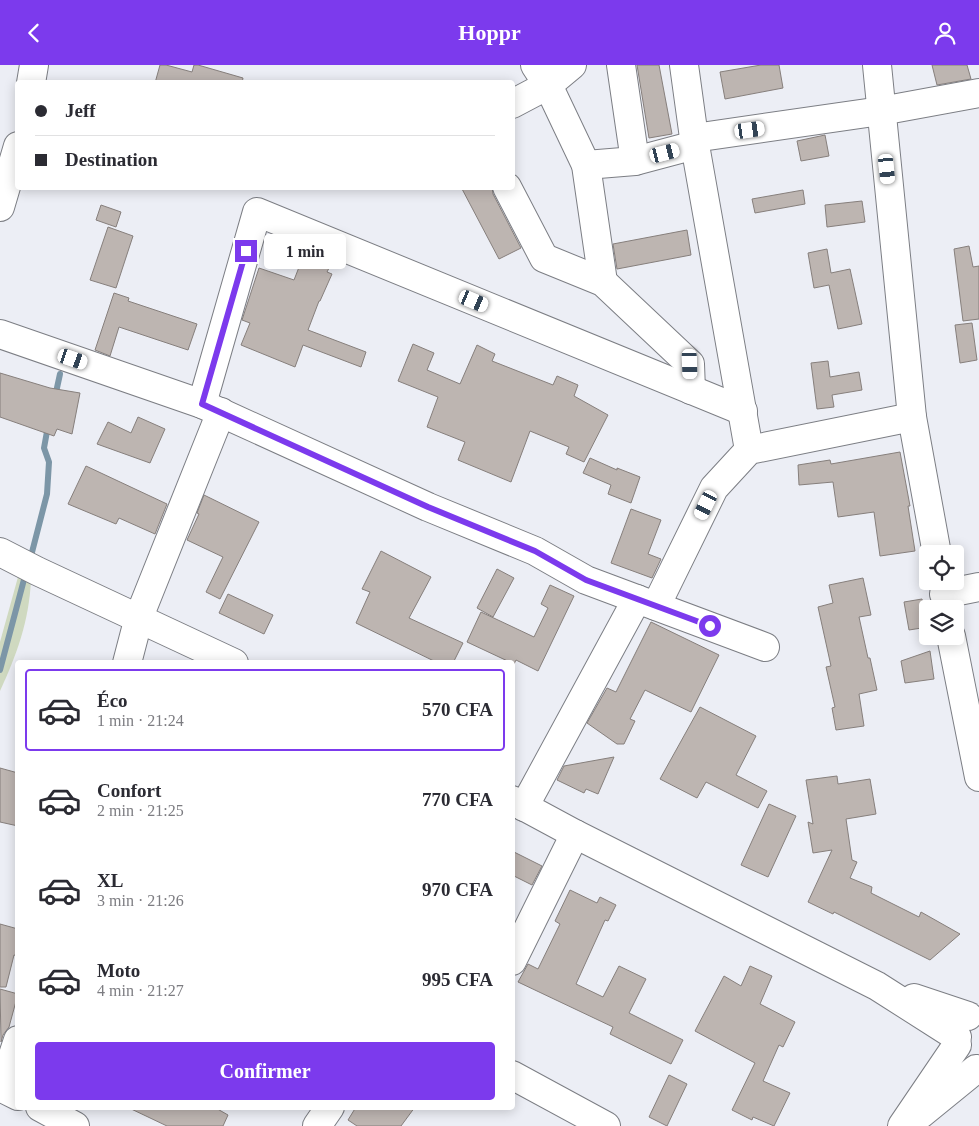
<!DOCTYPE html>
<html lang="fr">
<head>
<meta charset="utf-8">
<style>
	:root { --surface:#fff; --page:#f7f7f7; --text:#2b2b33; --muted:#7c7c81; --line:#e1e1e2; --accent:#7c3aed }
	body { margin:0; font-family:"Times New Roman",serif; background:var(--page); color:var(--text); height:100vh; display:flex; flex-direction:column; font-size:19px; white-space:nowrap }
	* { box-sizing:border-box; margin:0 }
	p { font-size:16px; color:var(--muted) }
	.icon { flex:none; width:28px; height:28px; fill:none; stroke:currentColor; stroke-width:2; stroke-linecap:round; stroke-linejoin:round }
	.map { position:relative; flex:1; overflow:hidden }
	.side { position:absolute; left:15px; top:595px; width:500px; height:450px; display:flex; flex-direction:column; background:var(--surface); border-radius:5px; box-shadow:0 2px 12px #0003 }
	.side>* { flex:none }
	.banner { position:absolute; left:15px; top:15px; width:500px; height:110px; border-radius:5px; box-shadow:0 2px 12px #0003; display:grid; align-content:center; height:110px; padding:0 20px; background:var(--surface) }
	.fabs { position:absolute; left:919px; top:480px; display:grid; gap:10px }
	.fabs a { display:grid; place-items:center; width:45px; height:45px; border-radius:5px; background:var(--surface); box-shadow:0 2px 12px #0003; font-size:25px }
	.end { position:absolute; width:22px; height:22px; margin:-11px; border:6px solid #7c3aed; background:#fff; box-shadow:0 0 0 2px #fff }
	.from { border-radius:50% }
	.bubble { position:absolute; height:35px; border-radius:5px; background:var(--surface); box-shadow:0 2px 12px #0003; font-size:16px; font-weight:700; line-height:35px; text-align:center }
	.car { position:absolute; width:15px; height:30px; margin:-15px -8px; border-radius:6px; box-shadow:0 0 4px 1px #0007; background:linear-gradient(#fff 24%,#345 0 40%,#fff 0 76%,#345 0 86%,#fff 0) }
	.banner b { display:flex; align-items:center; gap:18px; height:48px; font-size:19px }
	.banner b+b { border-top:1px solid var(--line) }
	.banner i { width:12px; height:12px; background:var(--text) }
	ul { padding:9px 0 0; list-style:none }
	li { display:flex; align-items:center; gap:15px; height:82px; margin:0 10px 8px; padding:0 10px; border:2px solid transparent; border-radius:5px }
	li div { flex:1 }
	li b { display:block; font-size:19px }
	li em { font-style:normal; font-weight:700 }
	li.on { border-color:var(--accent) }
	li>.icon { width:45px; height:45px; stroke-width:1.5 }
	.primary-button { display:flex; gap:10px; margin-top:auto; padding:10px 20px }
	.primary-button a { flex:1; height:58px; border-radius:5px; background:var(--accent); color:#fff; font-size:20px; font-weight:700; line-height:58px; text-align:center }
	header { display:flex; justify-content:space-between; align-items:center; height:65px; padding:0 20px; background:var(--accent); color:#fff; font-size:22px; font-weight:700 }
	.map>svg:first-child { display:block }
	.green { fill:#cfd9c0 }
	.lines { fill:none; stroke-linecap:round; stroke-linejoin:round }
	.stream { stroke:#7c96a7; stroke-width:6 }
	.building { fill:#bdb5b1; stroke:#867f7c }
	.minor-casing { stroke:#7c7e84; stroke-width:30 }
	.minor { stroke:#fff; stroke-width:28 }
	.route { stroke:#7c3aed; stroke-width:6 }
</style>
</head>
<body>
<header><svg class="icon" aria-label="back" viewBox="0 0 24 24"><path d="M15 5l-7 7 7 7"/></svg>Hoppr<svg class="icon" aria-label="person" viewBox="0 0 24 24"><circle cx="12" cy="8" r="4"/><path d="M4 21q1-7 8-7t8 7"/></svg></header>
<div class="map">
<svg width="979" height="1061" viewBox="0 0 979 1061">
	<rect width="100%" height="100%" fill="#eceef5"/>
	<!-- green -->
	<path class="green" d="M18,512L31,515C29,556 17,589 0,626V577Z"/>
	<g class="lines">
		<!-- stream -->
		<g class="stream">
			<polyline points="55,332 60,309"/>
			<polyline points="30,495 47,429 49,397 44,383 48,361"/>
			<polyline points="0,605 26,507"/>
		</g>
	</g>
	<!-- building -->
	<g class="building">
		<polygon points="160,0 166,0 192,7 194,0 198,0 243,13 242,18 155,18"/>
		<polygon points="637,0 659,0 672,69 649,73"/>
		<polygon points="761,0 779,0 783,23 725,34 720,7"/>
		<polygon points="932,0 967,0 971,14 937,20"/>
		<polygon points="825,70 829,91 801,96 797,76"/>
		<polygon points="461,122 492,122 493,129 521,183 499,194"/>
		<polygon points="803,125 805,139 755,148 752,134"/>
		<polygon points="862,136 865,157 827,162 825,140"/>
		<polygon points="101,140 121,147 116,162 96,155"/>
		<polygon points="108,162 133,171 116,223 90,215"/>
		<polygon points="687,165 691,190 617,204 613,179"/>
		<polygon points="969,181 973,202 979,201 979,254 963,256 954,184"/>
		<polygon points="827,184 831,208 850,204 862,259 838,264 829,220 814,223 808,188"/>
		<polygon points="303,192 329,203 327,207 332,209 320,236 319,236 308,265 366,287 361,302 303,280 295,302 241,280 250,258 242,255 259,203 294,215"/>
		<polygon points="114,228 129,233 128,236 197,259 188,285 119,262 110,291 95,285"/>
		<polygon points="972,258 977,295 960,298 955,260"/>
		<polygon points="413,279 434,288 427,305 460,319 477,280 495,289 492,296 553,320 557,311 578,320 574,331 608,350 584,397 566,389 569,382 530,366 511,417 458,395 465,377 427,362 438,332 398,316"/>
		<polygon points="828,296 830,312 859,307 862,325 832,330 834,342 817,344 811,298"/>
		<polygon points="0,308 50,323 80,328 72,369 57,364 54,371 0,352"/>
		<polygon points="138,352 165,364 150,398 97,379 108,357 131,368"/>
		<polygon points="900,387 910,441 908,441 915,486 880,491 874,447 838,452 833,417 799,420 798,400 830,395 831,399"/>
		<polygon points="590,393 617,405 617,403 640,412 631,438 608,429 611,420 583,408"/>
		<polygon points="86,401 167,439 155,469 119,453 116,459 68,439"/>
		<polygon points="204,430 259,457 220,534 206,527 223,492 187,475 199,449 197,448"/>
		<polygon points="631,444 661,455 648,489 661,494 652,513 611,498"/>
		<polygon points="381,486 431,512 409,553 463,578 453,598 438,598 356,558 370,527 362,524"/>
		<polygon points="497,504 514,513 493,552 477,543"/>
		<polygon points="863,513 871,550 859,552 868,593 870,593 877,625 859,629 864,661 836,665 832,643 835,642 826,602 831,601 818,542 833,538 829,520"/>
		<polygon points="550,520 574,531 538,606 516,595 514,599 467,577 481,547 534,572 548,543 541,539"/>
		<polygon points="228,529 273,550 264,569 219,548"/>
		<polygon points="922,534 928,562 909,565 904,537"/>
		<polygon points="651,557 719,590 691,647 645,625 630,654 635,656 624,679 617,679 587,658 607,623 616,627"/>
		<polygon points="930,586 934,614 905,618 901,596"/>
		<polygon points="700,642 756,671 736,710 767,726 758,743 706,717 697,733 660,714"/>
		<polygon points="614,692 598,729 586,724 584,728 557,715 564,701"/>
		<polygon points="0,703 18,708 18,761 0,757"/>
		<polygon points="837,711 838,719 870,714 876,749 846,754 852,795 857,797 850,813 872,822 871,828 919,852 921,847 960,869 930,895 834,847 833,849 808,837 832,785 813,788 808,757 813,759 806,715"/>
		<polygon points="769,739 796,751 768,812 741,800"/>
		<polygon points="512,786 542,801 532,820 512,810"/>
		<polygon points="570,825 597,838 600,832 616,840 608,856 605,855 576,919 603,932 619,901 646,914 629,948 683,975 671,999 610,969 613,962 518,917 528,899 538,904 560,859 555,856"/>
		<polygon points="0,859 18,864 18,891 14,890 6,922 0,922"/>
		<polygon points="750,901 772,911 760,939 795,957 783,982 779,980 763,1016 790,1028 774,1061 753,1052 752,1055 732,1045 755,998 695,966 724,911 741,921"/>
		<polygon points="0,924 18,929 9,962 3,970 1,977"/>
		<polygon points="669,1010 687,1019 667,1061 649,1052"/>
		<polygon points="127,1042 214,1042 228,1050 223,1061 167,1061"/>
		<polygon points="356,1042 415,1042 401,1061 357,1061 348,1055"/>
	</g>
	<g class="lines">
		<defs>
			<g id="minor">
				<polyline points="535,0 548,20 586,100 603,217"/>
				<polyline points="621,0 635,96"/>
				<polyline points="684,0 695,80 749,385"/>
				<polyline points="877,0 912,352 937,489"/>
				<polyline points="31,18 34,0"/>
				<polyline points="512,39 548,20 572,0"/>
				<polyline points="694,73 881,46 979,28"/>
				<polyline points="586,100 635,96 695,80"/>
				<polyline points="507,122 544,193 603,217 690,299 691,325"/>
				<polyline points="0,142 18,81"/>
				<polyline points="0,269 202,339 428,442 535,486 586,515 765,582"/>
				<polyline points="202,339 257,147 743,346"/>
				<polyline points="0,487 37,506 234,598"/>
				<polyline points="944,529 979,522"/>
				<polyline points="656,541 714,423 749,385 912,352"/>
				<polyline points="951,571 979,712"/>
				<polyline points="127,598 139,552 221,347"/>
				<polyline points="512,735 575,769 877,921 957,972"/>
				<polyline points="524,742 637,534"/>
				<polyline points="512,896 575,769"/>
				<polyline points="914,933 968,951"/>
				<polyline points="18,975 2,1023 18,1031"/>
				<polyline points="512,1010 606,1061"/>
				<polyline points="40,1042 75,1061"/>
				<polyline points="921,1049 976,1004"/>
				<polyline points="317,1061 330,1042"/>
				<polyline points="902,1061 957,980"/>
			</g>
		</defs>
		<!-- minor casing -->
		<use href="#minor" class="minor-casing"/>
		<!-- minor -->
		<use href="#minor" class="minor"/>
	</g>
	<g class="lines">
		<!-- route -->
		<polyline class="route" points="246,186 202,339 428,442 535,486 586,515 710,561"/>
	</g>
</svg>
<div class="fabs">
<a><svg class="icon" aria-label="locate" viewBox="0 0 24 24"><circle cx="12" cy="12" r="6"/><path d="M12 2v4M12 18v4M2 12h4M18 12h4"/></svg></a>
<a><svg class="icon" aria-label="layers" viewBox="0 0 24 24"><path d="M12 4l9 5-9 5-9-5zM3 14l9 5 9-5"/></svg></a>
</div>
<i class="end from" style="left:710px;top:561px"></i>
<i class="end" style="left:246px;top:186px"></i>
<div class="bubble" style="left:264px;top:169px;width:82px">1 min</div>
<i class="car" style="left:750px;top:65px;rotate:82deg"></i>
<i class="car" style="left:665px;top:88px;rotate:76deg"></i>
<i class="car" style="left:887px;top:104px;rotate:174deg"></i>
<i class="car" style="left:474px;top:236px;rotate:113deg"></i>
<i class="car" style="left:73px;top:294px;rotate:109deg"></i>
<i class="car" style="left:690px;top:299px;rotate:178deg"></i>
<i class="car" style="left:706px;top:440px;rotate:206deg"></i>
<div class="banner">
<b><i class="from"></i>Jeff</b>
<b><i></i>Destination</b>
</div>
<section class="side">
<ul>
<li class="on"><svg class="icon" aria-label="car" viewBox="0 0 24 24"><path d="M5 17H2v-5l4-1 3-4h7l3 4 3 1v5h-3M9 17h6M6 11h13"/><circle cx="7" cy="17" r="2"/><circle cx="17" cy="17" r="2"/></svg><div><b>Éco</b><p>1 min · 21:24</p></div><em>570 CFA</em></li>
<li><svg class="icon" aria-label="car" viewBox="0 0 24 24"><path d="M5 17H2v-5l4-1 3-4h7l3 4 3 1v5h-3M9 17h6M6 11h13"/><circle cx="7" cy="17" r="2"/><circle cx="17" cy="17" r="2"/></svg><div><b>Confort</b><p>2 min · 21:25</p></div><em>770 CFA</em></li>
<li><svg class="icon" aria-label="car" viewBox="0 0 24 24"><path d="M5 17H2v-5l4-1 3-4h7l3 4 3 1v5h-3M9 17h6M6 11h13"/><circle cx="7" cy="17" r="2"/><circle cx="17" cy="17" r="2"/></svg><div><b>XL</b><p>3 min · 21:26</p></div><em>970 CFA</em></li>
<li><svg class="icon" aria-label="car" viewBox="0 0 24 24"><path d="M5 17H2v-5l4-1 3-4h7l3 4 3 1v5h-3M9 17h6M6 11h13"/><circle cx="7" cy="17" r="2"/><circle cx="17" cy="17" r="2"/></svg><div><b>Moto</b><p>4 min · 21:27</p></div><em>995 CFA</em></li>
</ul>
<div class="primary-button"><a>Confirmer</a></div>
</section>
</div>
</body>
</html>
